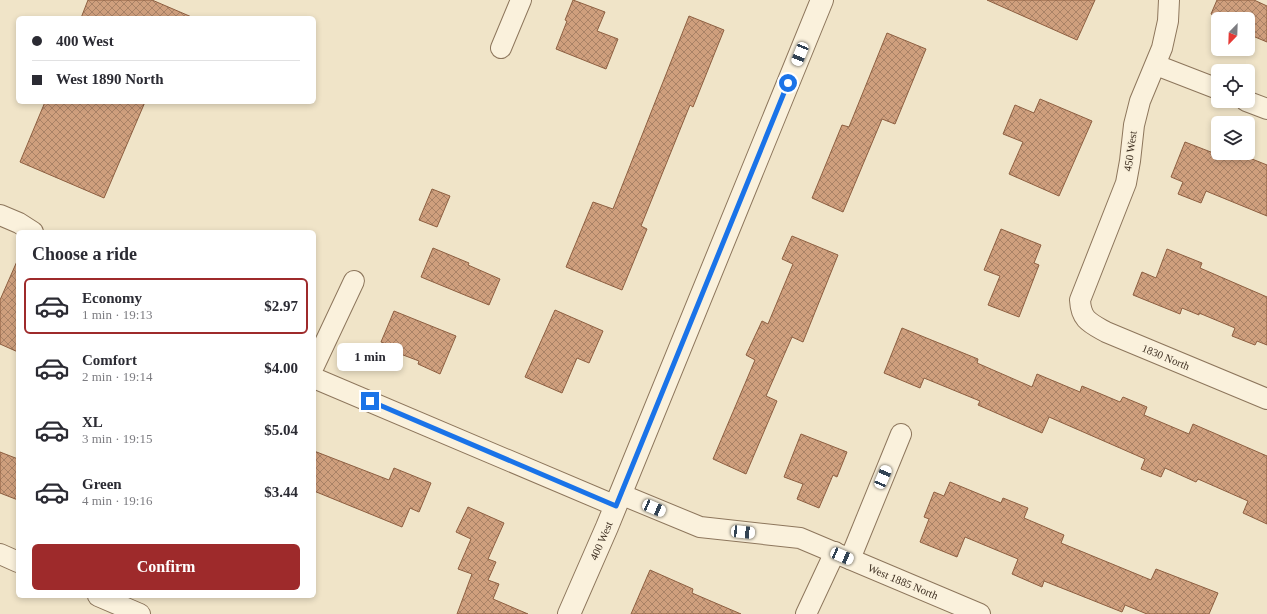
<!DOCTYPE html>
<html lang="en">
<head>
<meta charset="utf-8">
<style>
	:root { --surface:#fff; --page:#f2f2f3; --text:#2b2b33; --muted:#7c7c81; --line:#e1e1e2; --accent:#9e2a2b }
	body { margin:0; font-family:"Times New Roman",serif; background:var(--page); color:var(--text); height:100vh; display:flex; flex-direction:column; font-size:15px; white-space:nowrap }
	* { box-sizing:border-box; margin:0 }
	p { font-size:13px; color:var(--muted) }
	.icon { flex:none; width:22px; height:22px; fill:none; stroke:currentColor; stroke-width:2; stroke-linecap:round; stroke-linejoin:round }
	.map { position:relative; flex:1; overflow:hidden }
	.details { position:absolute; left:16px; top:230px; width:300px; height:368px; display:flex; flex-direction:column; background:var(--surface); border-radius:6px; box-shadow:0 2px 6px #0003 }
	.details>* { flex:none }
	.guide { position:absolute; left:16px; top:16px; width:300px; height:88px; border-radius:6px; box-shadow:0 2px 6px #0003; display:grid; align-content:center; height:88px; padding:0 16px; background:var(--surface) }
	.needle { width:26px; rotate:203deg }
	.buttons { position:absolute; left:1211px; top:12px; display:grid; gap:8px }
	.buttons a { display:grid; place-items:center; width:44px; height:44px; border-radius:6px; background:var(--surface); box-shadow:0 2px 6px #0003; font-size:20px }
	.end { position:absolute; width:18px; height:18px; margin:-9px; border:5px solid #1a73e8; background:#fff; box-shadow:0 0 0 2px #fff }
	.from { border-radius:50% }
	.bubble { position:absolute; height:28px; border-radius:6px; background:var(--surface); box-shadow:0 2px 6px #0003; font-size:13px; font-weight:800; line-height:28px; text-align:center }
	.car { position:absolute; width:12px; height:24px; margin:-12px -6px; border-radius:5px; box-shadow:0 0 3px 1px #0007; background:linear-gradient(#fff 24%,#345 0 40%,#fff 0 76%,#345 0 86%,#fff 0) }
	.guide b { display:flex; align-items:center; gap:14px; height:38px; font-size:15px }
	.guide b+b { border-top:1px solid var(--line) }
	.guide i { width:10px; height:10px; background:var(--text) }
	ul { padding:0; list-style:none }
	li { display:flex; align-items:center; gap:12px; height:56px; margin:0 8px 6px; padding:0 8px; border:2px solid transparent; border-radius:6px }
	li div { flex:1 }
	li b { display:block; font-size:15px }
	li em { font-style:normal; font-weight:800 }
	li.current { border-color:var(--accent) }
	li>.icon { width:36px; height:36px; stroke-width:1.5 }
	h2 { padding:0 16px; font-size:18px; line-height:48px }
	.primary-button { display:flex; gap:8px; margin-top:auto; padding:8px 16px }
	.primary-button a { flex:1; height:46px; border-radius:6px; background:var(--accent); color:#fff; font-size:16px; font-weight:800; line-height:46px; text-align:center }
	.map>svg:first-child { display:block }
	.building { fill:url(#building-cross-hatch); stroke:#8d5f41 }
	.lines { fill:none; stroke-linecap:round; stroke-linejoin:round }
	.minor-casing { stroke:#8d765c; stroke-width:22 }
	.tertiary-casing { stroke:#8d765c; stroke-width:24 }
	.minor { stroke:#faf1dc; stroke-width:20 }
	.tertiary { stroke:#faf1dc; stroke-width:22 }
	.route { stroke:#1a73e8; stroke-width:5 }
	.labels { text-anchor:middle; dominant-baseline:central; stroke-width:3; stroke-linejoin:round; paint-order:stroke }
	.street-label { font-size:11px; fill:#3d2e20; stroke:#f7eed8 }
</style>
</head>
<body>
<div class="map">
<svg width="1267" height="614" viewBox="0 0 1267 614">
	<defs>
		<pattern id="building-cross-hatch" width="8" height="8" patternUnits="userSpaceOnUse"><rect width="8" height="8" fill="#cf9f7d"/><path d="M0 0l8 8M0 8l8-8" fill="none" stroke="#a98266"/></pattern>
	</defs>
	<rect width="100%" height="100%" fill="#f0e4c8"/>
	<!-- building -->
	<g class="building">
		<polygon points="88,0 152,0 194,18 81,18"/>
		<polygon points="573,0 605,12 597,31 618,39 606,69 556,49 567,21 565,20"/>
		<polygon points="987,0 1095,0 1077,40"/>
		<polygon points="1217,0 1254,0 1267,6 1267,42 1248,34 1248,19 1223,19 1211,14"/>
		<polygon points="689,16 724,30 693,107 690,105 641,226 647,229 622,290 566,267 593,202 613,209"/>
		<polygon points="887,33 926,49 895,124 882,119 843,212 812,198 842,125 849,127"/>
		<polygon points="1040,99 1092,121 1059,196 1009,174 1023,142 1003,134 1015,105 1034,113"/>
		<polygon points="45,102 145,102 104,198 20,162"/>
		<polygon points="1185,142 1216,154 1237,153 1267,165 1267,216 1206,191 1201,203 1178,194 1183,182 1171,177"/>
		<polygon points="432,189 450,196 437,227 419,220"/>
		<polygon points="1001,229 1041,245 1034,263 1039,265 1019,317 988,305 1000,276 984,270"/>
		<polygon points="792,236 838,255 803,342 792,337 766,396 777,401 746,474 713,459 755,360 746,355 762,321 768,324 793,264 782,259"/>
		<polygon points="433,248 469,263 468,265 500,279 489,305 421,277"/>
		<polygon points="1167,249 1202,263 1200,268 1267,297 1267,345 1257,341 1255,345 1232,336 1235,328 1199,313 1199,315 1182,308 1180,314 1133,295 1142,272 1156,278"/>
		<polygon points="18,259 18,352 0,344 0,300"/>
		<polygon points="555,310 603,331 589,363 577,358 562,393 525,377"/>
		<polygon points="394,311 456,336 440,374 418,364 419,361 390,350 391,346 381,342"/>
		<polygon points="902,328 978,359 977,363 1032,387 1037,374 1080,392 1082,386 1120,402 1123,397 1147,407 1144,415 1189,434 1193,424 1267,456 1267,524 1243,513 1248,501 1198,479 1196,482 1165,468 1161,477 1141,469 1145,459 1049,417 1042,433 978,405 980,401 924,378 920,388 884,373"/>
		<polygon points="801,434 847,452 837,477 833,475 819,508 797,499 803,484 784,477"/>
		<polygon points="314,451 389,480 394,468 431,483 419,512 410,508 402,527 314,491"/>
		<polygon points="0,452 18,459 18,500 0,493"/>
		<polygon points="950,482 1001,503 1003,498 1028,508 1024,518 1064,535 1061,543 1151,580 1156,569 1218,593 1209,614 1147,614 1125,605 1122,612 1044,581 1042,587 1012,574 1018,559 965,537 957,557 920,542 929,519 924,517 934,492 944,496"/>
		<polygon points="468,507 504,523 488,559 496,562 488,580 499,584 493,599 528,614 457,614 472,574 458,569 471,539 456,532"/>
		<polygon points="650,570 693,589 692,593 741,614 631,614"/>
	</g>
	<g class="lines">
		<defs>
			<g id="minor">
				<path id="s1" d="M1169,0L1168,21L1162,48L1140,101L1134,125L1130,161L1126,183L1080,300C1081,320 1090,323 1106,332L1267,399"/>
				<polyline points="501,48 521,0"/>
				<polyline points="1156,65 1218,89"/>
				<polyline points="1246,101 1267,109"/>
				<polyline points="0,215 19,223 33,232"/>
				<polyline points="314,366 354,281"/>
				<polyline points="314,378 616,506"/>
				<path id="s2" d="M620,494L700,527L800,538L980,614"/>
				<polyline points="0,554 18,562"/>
				<polyline points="850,559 901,434"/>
				<polyline points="98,596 140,614"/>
				<polyline points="806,614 835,552"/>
			</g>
			<g id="tertiary">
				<path id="s3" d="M569,614L607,527L822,0"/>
			</g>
		</defs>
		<!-- minor casing -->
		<use href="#minor" class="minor-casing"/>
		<!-- tertiary casing -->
		<use href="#tertiary" class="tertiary-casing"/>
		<!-- minor -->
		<use href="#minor" class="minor"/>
		<!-- tertiary -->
		<use href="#tertiary" class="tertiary"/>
	</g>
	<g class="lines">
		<!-- route -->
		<polyline class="route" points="370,401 616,506 788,83"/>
	</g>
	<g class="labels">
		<!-- street labels -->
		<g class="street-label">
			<text transform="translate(1130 151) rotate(-82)">450 West</text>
			<text stroke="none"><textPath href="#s1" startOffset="424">1830 North</textPath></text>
			<text stroke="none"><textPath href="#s3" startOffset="80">400 West</textPath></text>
			<text stroke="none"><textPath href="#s2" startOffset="299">West 1885 North</textPath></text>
		</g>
	</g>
</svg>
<div class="buttons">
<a><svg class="needle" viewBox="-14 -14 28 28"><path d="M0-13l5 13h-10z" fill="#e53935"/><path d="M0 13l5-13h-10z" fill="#7c7c81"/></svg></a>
<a><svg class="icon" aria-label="locate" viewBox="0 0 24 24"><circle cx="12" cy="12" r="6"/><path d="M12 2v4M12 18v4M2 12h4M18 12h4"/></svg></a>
<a><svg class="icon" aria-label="layers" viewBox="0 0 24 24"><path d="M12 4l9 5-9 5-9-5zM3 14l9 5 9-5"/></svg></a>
</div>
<i class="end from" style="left:788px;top:83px"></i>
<i class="end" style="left:370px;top:401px"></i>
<div class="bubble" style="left:337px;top:343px;width:66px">1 min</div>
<i class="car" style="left:800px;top:54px;rotate:202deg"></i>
<i class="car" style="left:883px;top:477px;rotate:23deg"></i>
<i class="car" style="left:654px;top:508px;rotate:113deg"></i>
<i class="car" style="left:743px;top:532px;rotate:96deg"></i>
<i class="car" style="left:842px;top:556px;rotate:113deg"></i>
<div class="guide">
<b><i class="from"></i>400 West</b>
<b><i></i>West 1890 North</b>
</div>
<section class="details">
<h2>Choose a ride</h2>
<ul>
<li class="current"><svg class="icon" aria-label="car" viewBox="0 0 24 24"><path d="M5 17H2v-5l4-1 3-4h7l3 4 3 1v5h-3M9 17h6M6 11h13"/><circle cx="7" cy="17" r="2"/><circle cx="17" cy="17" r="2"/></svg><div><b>Economy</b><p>1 min · 19:13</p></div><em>$2.97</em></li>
<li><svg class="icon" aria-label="car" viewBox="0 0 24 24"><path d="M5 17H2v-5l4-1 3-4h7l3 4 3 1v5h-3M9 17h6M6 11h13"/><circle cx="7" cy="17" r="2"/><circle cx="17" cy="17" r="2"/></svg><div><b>Comfort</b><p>2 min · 19:14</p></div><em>$4.00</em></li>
<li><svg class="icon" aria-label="car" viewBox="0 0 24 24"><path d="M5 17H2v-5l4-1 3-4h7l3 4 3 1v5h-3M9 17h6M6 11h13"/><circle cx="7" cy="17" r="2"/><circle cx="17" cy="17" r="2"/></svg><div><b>XL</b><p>3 min · 19:15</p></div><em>$5.04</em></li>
<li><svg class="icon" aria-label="car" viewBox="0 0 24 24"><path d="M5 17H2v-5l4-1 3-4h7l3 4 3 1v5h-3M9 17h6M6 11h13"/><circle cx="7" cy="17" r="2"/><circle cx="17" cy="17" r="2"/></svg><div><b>Green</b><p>4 min · 19:16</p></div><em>$3.44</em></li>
</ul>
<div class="primary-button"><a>Confirm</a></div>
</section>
</div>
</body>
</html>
